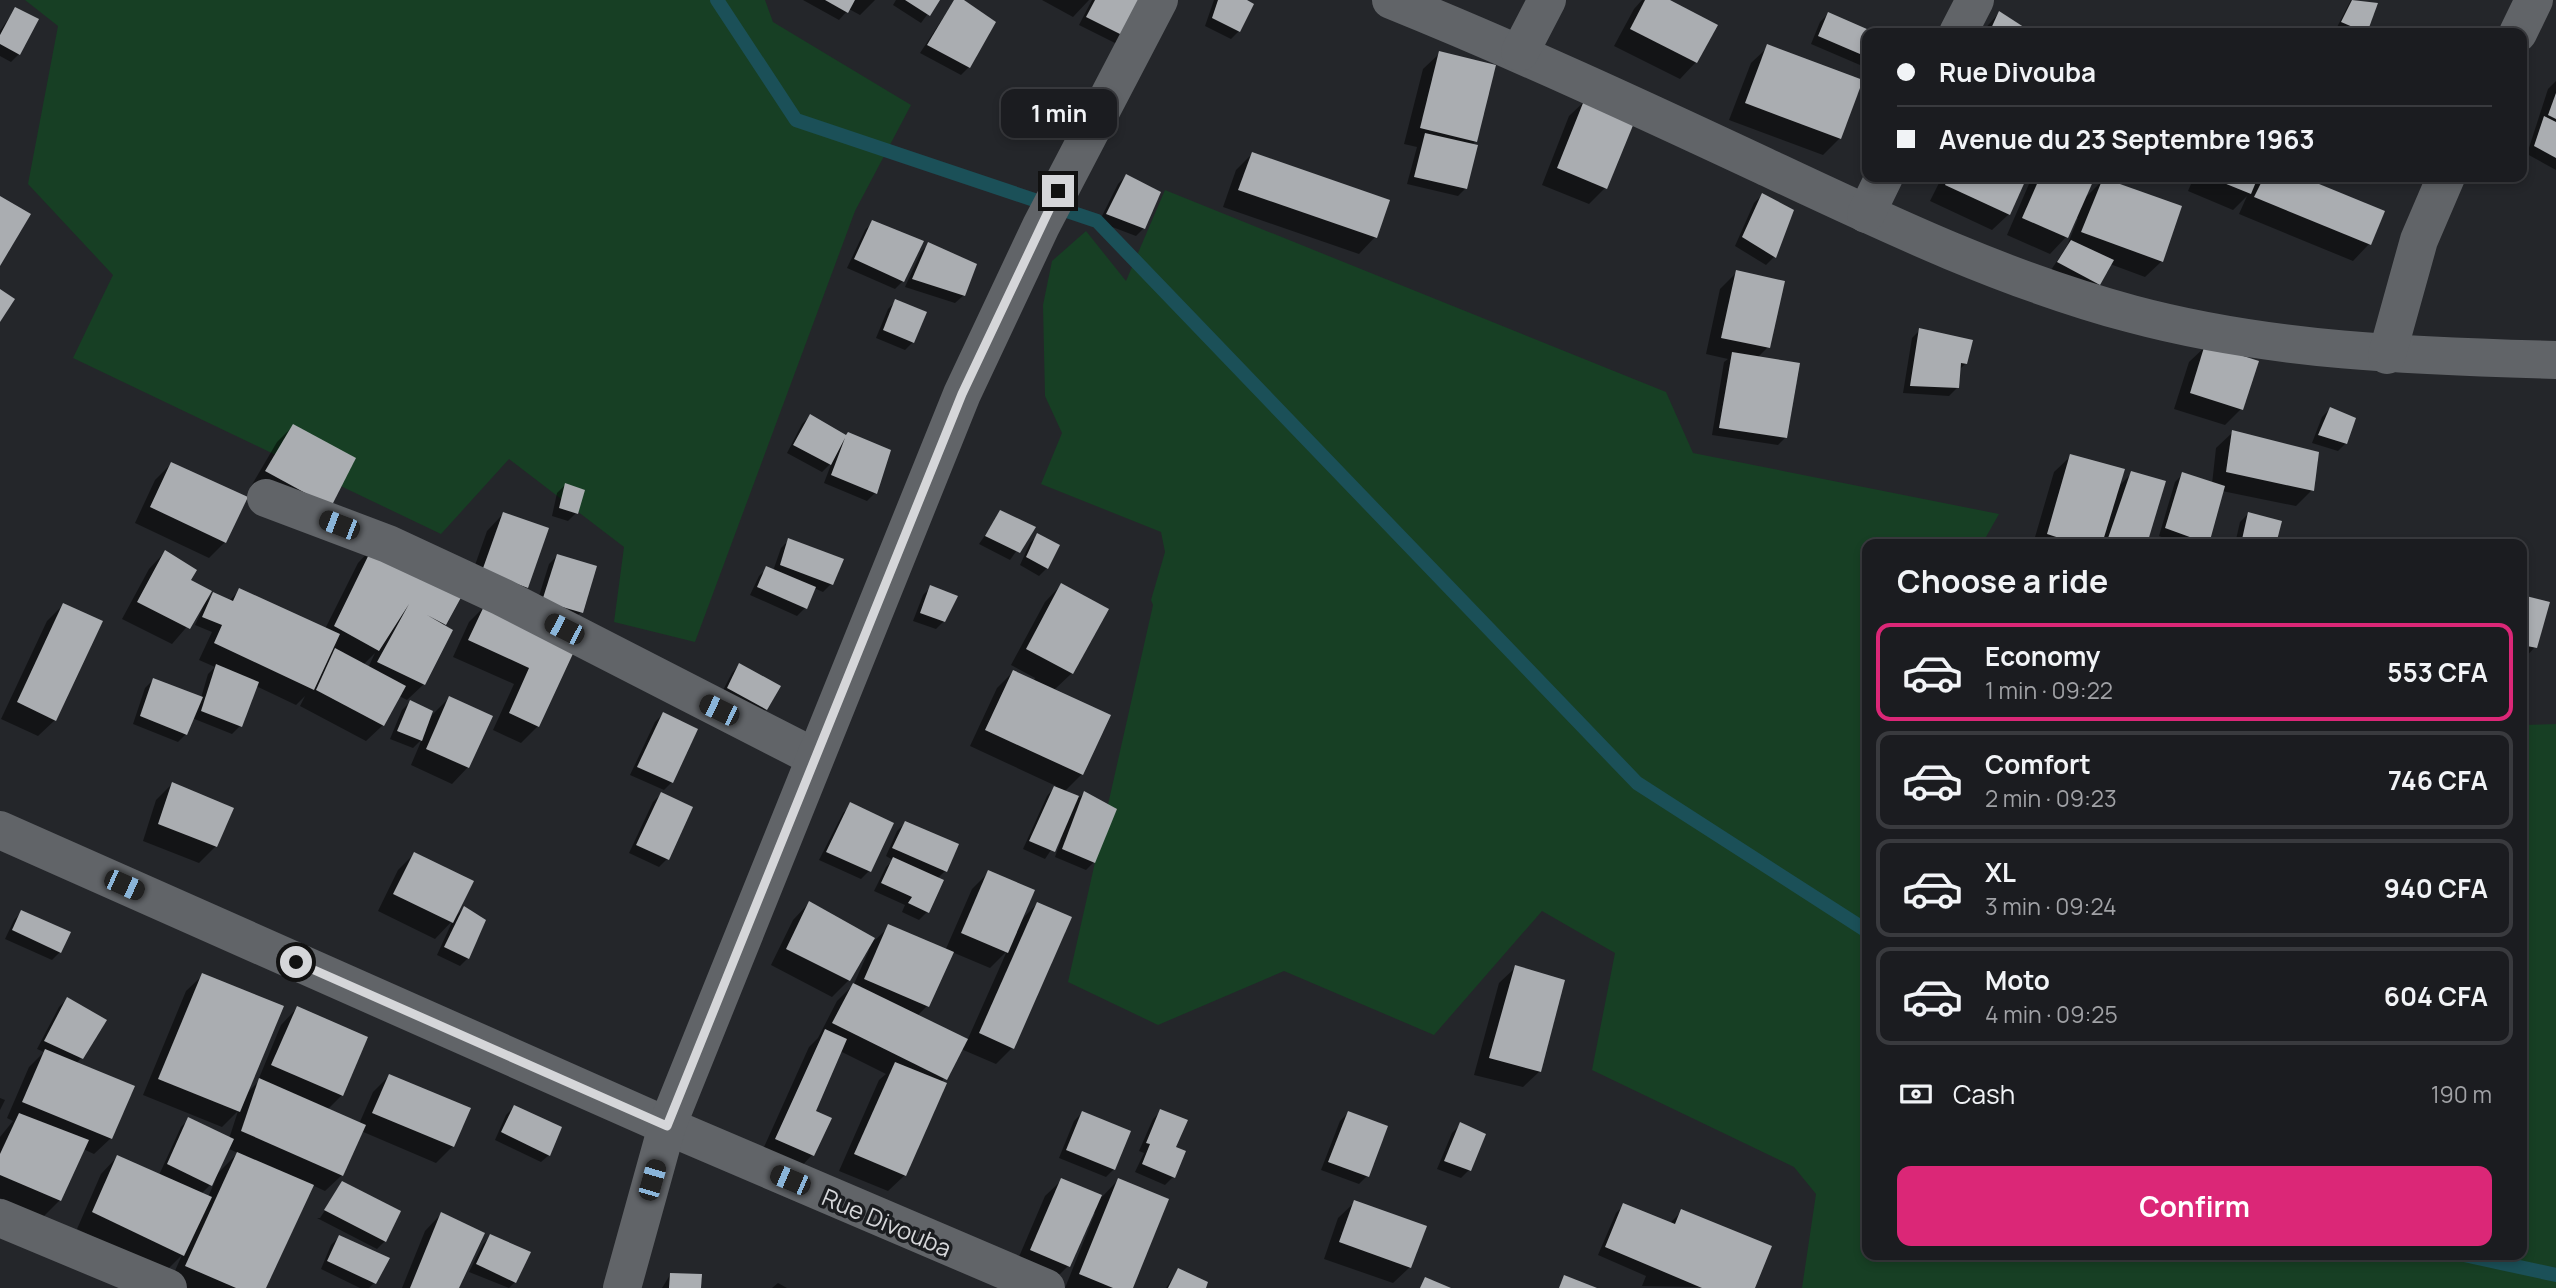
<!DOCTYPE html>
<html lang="en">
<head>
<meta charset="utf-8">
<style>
	:root { --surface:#1b1c20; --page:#28292d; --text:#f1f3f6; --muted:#a0a1a5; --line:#393a3e; --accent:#db2777 }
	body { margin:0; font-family:Manrope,sans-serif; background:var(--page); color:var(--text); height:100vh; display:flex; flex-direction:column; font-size:26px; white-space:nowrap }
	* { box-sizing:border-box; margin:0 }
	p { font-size:23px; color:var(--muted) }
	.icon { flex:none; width:38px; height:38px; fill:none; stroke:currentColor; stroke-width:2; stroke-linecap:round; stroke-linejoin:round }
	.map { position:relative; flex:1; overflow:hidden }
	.sheet { position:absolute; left:1862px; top:539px; width:665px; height:721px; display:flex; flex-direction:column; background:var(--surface); border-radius:14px; box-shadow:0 4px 10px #0003,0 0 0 2px var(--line) }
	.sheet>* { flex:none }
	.top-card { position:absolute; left:1862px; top:28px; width:665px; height:154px; border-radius:14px; box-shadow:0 4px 10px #0003,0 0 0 2px var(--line); display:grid; align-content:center; height:154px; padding:0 35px; background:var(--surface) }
	.end { position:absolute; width:32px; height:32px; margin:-16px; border:9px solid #d5d6d9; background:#111; box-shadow:0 0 0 4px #111 }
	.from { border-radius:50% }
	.bubble { position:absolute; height:49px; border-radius:14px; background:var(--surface); box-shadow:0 4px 10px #0003,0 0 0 2px var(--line); font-size:23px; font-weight:700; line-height:49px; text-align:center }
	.car { position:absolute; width:21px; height:42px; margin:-21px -10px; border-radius:9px; box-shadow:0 0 5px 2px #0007; background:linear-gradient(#222 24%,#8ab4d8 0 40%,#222 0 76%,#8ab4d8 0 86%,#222 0) }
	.top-card b { display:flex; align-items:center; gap:24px; height:66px; font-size:26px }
	.top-card b+b { border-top:2px solid var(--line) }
	.top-card i { width:18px; height:18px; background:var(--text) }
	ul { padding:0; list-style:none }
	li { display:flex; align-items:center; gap:21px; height:98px; margin:0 14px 10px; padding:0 21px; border:4px solid var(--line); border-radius:14px }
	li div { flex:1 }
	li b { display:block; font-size:26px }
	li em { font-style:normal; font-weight:700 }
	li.active { border-color:var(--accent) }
	li>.icon { width:63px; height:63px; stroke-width:1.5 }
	h2 { padding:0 35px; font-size:32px; line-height:84px }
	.pay { display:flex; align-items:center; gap:18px; height:77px; padding:0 35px; font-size:26px }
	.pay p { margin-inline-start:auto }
	.action { display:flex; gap:14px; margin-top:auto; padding:14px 35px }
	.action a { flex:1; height:80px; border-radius:14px; background:var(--accent); color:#fff; font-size:28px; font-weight:700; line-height:80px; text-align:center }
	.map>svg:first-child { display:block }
	.green { fill:#173f24 }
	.shadow { fill:#0007; fill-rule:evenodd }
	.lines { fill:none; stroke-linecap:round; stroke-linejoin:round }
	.stream { stroke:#1b5058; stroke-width:14 }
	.building { fill:#aaadb1 }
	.street { stroke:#616468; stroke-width:38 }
	.route { stroke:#d5d6d9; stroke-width:9 }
	.labels { text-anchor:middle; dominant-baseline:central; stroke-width:7; stroke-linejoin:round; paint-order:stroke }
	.street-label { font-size:24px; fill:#d5d6d9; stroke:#1b1d20 }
</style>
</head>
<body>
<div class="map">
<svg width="2556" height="1288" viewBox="0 0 2556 1288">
	<rect width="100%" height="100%" fill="#24262a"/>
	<!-- green -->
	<g class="green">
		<polygon points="25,0 765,0 773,22 911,105 855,211 695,642 614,622 624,547 509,459 441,534 73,358 113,275 28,184 58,26"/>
		<polygon points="1165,190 1666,392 1693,453 1999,514 1982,544 1867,544 1867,1255 2522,1255 2522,725 2556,724 2556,1288 1802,1288 1816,1194 1794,1167 1592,1070 1615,953 1542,911 1434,1035 1284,971 1158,1025 1068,982 1153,605 1151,600 1165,552 1161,532 1041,484 1062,433 1045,396 1043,305 1052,261 1086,231 1126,281"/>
	</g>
	<!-- shadow -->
	<g class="shadow">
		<polygon points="803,0 875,0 860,15 849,9 839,20"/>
		<polygon points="896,0 938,0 921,23 893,5"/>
		<polygon points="955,0 961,0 969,67 961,75 920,53"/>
		<polygon points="1042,0 1089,0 1073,17"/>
		<polygon points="1092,0 1138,0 1117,44 1079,25"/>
		<polygon points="1214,0 1243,0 1239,31 1231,39 1205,26"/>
		<polygon points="1642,0 1666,0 1696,62 1680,79 1614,46 1634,9"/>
		<polygon points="2351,0 2376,4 2364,33 2334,33"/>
		<polygon points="15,9 36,20 19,54 11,62 0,56 0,31"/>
		<polygon points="1999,13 2030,33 1981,33"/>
		<polygon points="1828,14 1872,33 1867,33 1867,68 1811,44 1820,22"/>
		<polygon points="1768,47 1840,138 1823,155 1729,120 1751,63"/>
		<polygon points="1440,53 1476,141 1471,145 1466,188 1458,196 1407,184 1417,147 1404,144 1423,69"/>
		<polygon points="2556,81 2556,170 2527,154 2548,89"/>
		<polygon points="1586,100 1605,188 1589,204 1542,185 1569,116"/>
		<polygon points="1252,154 1388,201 1375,237 1359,254 1223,207 1236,170"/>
		<polygon points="1126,176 1144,228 1136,236 1099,222 1118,184"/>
		<polygon points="1942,177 2026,177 2009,214 1992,230 1930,201"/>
		<polygon points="2032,177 2093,177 2083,200 2103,180 2162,261 2145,277 2110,264 2091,292 2051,270 2067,246 2078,218 2075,217 2066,237 2050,254 2007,235"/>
		<polygon points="2194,177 2257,177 2255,180 2259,177 2297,177 2383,212 2369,244 2353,261 2239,214 2247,196 2233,210 2188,191"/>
		<polygon points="1762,195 1792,211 1774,257 1766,265 1735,246 1754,203"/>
		<polygon points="873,222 903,281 895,289 847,268 865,230"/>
		<polygon points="929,244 964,295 955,303 905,287 921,252"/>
		<polygon points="1737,272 1768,347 1757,358 1786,437 1778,445 1712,435 1724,362 1728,359 1706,354 1720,289"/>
		<polygon points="896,301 913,342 905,350 876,338 888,309"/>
		<polygon points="1920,330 1966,363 1959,370 1957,388 1949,396 1903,393 1912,338"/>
		<polygon points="2206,346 2241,409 2225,425 2174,409 2189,362"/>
		<polygon points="2330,409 2346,443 2338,451 2312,443 2322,417"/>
		<polygon points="810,416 845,437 875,493 867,501 824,483 832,462 822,472 787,453 802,424"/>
		<polygon points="293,426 313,522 250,488 277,442"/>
		<polygon points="2233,432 2312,490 2296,506 2222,491 2208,544 2180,544 2159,536 2175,482 2183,474 2212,484 2216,448"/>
		<polygon points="2071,456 2118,487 2132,473 2164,483 2146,544 2033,544 2054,472"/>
		<polygon points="171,464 225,542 209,558 135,523 155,480"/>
		<polygon points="565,485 576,513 568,521 552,516 557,493"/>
		<polygon points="1001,512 1033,528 1010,560 979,544"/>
		<polygon points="503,514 527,587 510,603 467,588 487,531"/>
		<polygon points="2248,514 2280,522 2274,544 2235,544 2240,522"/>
		<polygon points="1038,535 1047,568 1039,576 1020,565 1030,543"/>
		<polygon points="789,540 831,584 823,592 814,588 805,608 797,616 750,595 759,576 767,568 773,571 781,548"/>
		<path d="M374,546L461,593L443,626L424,684L407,700L399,696L383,725L366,741L300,706L305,696L296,705L256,686L240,726L232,734L192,718L186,734L178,742L133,724L145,688L153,680L201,698L208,674L215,667L199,660L212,632L195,625L203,608L172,644L122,619L149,569L165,552L205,602L214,594L229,601L240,590L325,629L358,563ZM375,653L368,668L363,665Z"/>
		<polygon points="557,556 581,612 573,620 535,609 549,564"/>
		<polygon points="1061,585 1072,673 1054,690 1082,774 1064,792 1079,798 1084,793 1094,862 1086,870 1055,857 1061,840 1059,838 1045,859 1023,849 1047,796 1056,786 970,746 997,688 1013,672 1034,681 1035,678 1011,665 1045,602"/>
		<polygon points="931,587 944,621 936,629 913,621 923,595"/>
		<polygon points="2522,597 2548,603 2535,647 2522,661"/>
		<polygon points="63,605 55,720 38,736 1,719 47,621"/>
		<polygon points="485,606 574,646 538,726 521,743 493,730 514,684 453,657 469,622"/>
		<polygon points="739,665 766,709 758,717 720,696 732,673"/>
		<polygon points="449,698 468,767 452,784 411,765 422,739 413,748 390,739 402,710 410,702 428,719"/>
		<polygon points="663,714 672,782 664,790 630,775 655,722"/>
		<polygon points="172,784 216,846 199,863 143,841 156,800"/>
		<polygon points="661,794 667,859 659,867 629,853 653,802"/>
		<polygon points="851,805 869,871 861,879 819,860 843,813"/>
		<polygon points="905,823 945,871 937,879 927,912 919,920 902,912 905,905 874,891 886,867 893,860 886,856 897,831"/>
		<polygon points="414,854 454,918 464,908 468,958 460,966 437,955 453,920 435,939 378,911 398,870"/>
		<path d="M989,872L1020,921L1037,904L1012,1048L996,1064L961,1049L941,1083L905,1175L888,1191L839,1171L879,1080L886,1074L840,1051L813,1112L829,1119L812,1155L796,1172L760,1156L809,1047L818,1038L837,1001L854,984L869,950L867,949L849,980L832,997L771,965L793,920L809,903L875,940L889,927L945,951L972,889ZM1007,951L967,1041L917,1016L927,1006L952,952L990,968Z"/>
		<polygon points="22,912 60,952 52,960 5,939 14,920"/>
		<polygon points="1516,967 1540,1071 1523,1087 1474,1075 1499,983"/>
		<path d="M203,975L246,1094L257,1083L281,1025L297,1008L342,1095L327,1110L359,1124L373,1092L389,1076L453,1146L436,1163L361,1131L342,1175L325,1191L312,1185L265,1288H183L170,1282L182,1255L166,1271L77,1229L101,1174L117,1157L159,1175L181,1127L189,1119L229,1139L238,1111L222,1127L143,1095L186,991ZM227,1148L238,1153L215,1176ZM216,1179L208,1197L201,1194Z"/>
		<polygon points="67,999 81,1058 76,1064 111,1138 94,1154 83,1149 60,1200 43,1217 0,1198 0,1137 13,1121 7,1118 29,1067 44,1052 37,1049 59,1007"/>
		<polygon points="0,1098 5,1100 0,1110"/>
		<polygon points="514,1107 549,1155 541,1162 495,1140 506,1115"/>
		<polygon points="1161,1111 1174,1148 1184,1152 1173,1177 1165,1185 1135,1172 1144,1153 1139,1151 1153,1119"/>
		<polygon points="1082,1113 1114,1169 1106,1177 1059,1158 1074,1121"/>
		<polygon points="1348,1113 1367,1176 1359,1184 1321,1170 1340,1121"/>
		<polygon points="1460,1125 1469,1170 1461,1178 1437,1169 1452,1133"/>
		<polygon points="1062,1180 1102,1197 1118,1180 1131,1288 1065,1288 1095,1213 1092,1212 1068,1266 1052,1282 1015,1266 1045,1196"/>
		<polygon points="343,1183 385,1241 377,1249 317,1218 320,1218"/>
		<polygon points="1355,1202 1410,1267 1393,1283 1324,1259 1338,1218"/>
		<polygon points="1624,1205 1669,1224 1682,1211 1753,1288 1642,1286 1646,1276 1598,1255 1616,1213"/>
		<polygon points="441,1214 457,1288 402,1288 425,1231"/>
		<polygon points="491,1236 515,1282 509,1288 469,1272 483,1244"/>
		<polygon points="339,1237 374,1283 369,1288 360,1288 321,1269 331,1245"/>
		<polygon points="1178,1270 1204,1288 1166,1288"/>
		<polygon points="670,1275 699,1288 662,1288"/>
		<polygon points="778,1283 787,1288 772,1288"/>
	</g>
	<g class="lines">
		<!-- stream -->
		<g class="stream">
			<polyline points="717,0 796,120 1097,221 1637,783 1867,931"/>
			<polyline points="2464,1255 2556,1275"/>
		</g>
	</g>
	<!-- building -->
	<g class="building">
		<polygon points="825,0 855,0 848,13"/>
		<polygon points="905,0 940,0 930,16"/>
		<polygon points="954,0 964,0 996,22 970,68 927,45"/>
		<polygon points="1095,0 1140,0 1126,37 1086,17"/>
		<polygon points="1218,0 1247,0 1254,4 1240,32 1212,18"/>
		<polygon points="1645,0 1670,0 1718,25 1697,63 1630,29"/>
		<polygon points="2352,0 2378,3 2367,33 2341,22"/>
		<polygon points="15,7 39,19 20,55 0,44 0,35"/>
		<polygon points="1999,11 2033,33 1989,33"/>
		<polygon points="1828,12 1876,33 1867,33 1867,57 1818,36"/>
		<polygon points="1767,44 1863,80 1841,139 1745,103"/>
		<polygon points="1439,51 1496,65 1477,142 1420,128"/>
		<polygon points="2556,93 2556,119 2548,115"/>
		<polygon points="1585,98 1636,118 1607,189 1557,168"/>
		<polygon points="2544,116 2556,122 2556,158 2534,146"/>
		<polygon points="1425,133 1478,145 1467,189 1414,177"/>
		<polygon points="1252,152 1390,200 1377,238 1238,190"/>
		<polygon points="1126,174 1161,192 1145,229 1106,214"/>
		<polygon points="1949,177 2027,177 2010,215 1945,185"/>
		<polygon points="2040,177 2095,177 2068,238 2022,218"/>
		<polygon points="2209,177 2258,177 2251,194"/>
		<polygon points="2264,177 2302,177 2385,211 2371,245 2254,197"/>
		<polygon points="2103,178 2182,206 2163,262 2081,232"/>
		<polygon points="1762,193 1794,210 1776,258 1742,237"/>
		<polygon points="0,196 31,214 0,266"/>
		<polygon points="872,220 924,241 904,282 854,259"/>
		<polygon points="2071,240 2114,260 2100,285 2057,262"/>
		<polygon points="928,242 977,264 965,296 912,279"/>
		<polygon points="1736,270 1785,281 1770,348 1721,338"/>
		<polygon points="0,289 15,299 0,322"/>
		<polygon points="895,299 927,312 914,343 883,330"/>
		<polygon points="1919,328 1973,340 1967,364 1961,363 1959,388 1910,386"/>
		<polygon points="2205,344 2259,361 2243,410 2190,393"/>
		<polygon points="1732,352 1800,363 1787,438 1719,428"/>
		<polygon points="2330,407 2356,418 2347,444 2318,435"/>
		<polygon points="810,414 846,435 848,432 891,450 877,494 831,475 845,438 831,465 793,445"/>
		<polygon points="293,424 356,458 331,507 265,471"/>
		<polygon points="2232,430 2319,452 2314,491 2226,472"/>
		<polygon points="2070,454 2125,469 2102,544 2078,544 2047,534"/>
		<polygon points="171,462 248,497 226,543 150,507"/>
		<polygon points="2131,471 2166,481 2147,544 2106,544"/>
		<polygon points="2182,472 2225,486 2209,544 2165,528"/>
		<polygon points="565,483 585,490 578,514 559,508"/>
		<polygon points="1000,510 1036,527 1020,553 985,536"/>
		<polygon points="503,512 549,528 528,588 482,571"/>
		<polygon points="2248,512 2282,521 2276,544 2241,544"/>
		<polygon points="1037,533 1060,545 1048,569 1026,557"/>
		<polygon points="788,538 844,559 833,585 780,565"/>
		<polygon points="374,544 464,592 446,625 427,615 453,630 425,685 377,662 409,604 379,651 334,626"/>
		<polygon points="165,550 197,570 191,580 212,591 190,629 137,602"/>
		<polygon points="557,554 597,566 583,613 542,601"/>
		<polygon points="766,566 816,587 807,609 757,587"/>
		<polygon points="1061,583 1109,609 1073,674 1026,649"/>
		<polygon points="930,585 958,596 945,622 920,613"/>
		<polygon points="239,588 340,634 314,690 214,643 222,625 202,617 213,592 233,601"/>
		<polygon points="2522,595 2550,602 2537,648 2522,645"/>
		<polygon points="63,603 103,621 56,721 17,702"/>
		<polygon points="485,604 577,645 539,727 509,713 529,668 468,640"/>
		<polygon points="335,648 406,686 384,726 316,690"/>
		<polygon points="739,663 781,686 767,710 727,688"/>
		<polygon points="216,664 259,682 242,727 201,711"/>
		<polygon points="1013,670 1111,715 1083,775 985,730"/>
		<polygon points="153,678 203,697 187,735 140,716"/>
		<polygon points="449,696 493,716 469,768 426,749"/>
		<polygon points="410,700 433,711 422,741 397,731"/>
		<polygon points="663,712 698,729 673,783 637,767"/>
		<polygon points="172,782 234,808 217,847 158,824"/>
		<polygon points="1054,786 1079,796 1055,852 1029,841"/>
		<polygon points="1084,791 1117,809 1095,863 1062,849"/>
		<polygon points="661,792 693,807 669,860 636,845"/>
		<polygon points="850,802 894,823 871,872 826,852"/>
		<polygon points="905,821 959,844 947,872 892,848"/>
		<polygon points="414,852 474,881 453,923 393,894"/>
		<polygon points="893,857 944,880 929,913 908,903 912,897 881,883"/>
		<polygon points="988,870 1035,890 1008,953 961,933"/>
		<polygon points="809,901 875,938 850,981 786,949"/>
		<polygon points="1037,902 1072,917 1014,1049 979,1033"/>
		<polygon points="464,906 486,920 469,959 444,947"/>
		<polygon points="21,910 71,932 61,953 12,930"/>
		<polygon points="888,924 954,952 929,1007 864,979"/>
		<polygon points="1515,965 1565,980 1541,1072 1489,1058"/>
		<polygon points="202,973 284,1006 240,1112 158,1079"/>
		<polygon points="853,983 968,1039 947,1080 832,1023"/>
		<polygon points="67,997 107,1020 83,1059 44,1041"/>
		<polygon points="297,1006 368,1037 343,1096 271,1065"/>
		<polygon points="825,1029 847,1039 816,1111 832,1118 814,1156 775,1139"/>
		<polygon points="45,1049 135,1086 112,1139 22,1102"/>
		<polygon points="895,1062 947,1083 906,1176 854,1154"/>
		<polygon points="389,1074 471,1108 454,1147 372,1113"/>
		<polygon points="259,1078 366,1125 343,1176 241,1131"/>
		<polygon points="514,1105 562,1127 550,1156 501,1132"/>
		<polygon points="1160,1109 1188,1120 1176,1147 1186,1151 1175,1178 1142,1164 1150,1144 1146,1143"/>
		<polygon points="1082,1111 1131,1131 1115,1170 1066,1150"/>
		<polygon points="1348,1111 1388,1126 1369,1177 1328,1162"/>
		<polygon points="19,1113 89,1140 61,1201 0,1175 0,1154"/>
		<polygon points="188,1117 234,1139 212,1186 167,1164"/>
		<polygon points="1460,1122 1486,1134 1471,1171 1444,1161"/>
		<polygon points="237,1152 314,1185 266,1288 236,1288 185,1266"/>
		<polygon points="117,1155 212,1197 184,1256 92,1212"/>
		<polygon points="1061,1178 1102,1195 1070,1267 1030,1250"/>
		<polygon points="1118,1178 1169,1199 1133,1288 1113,1288 1079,1274"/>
		<polygon points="342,1181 401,1211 386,1242 324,1210"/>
		<polygon points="1354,1200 1427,1226 1411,1268 1339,1242"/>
		<polygon points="1623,1203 1675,1224 1681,1209 1772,1246 1755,1288 1702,1288 1605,1247"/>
		<polygon points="441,1212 485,1233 459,1288 410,1288"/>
		<polygon points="490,1234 531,1252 516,1283 476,1264"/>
		<polygon points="339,1235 390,1258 376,1284 327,1261"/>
		<polygon points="1178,1268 1208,1282 1206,1288 1168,1288"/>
		<polygon points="670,1273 702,1274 701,1288 669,1288"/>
		<polygon points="1564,1275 1597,1288 1559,1288"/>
		<polygon points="1425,1277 1451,1288 1420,1288"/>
	</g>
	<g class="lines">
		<!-- street -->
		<g class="street">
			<path d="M1391,0C1517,51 1640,108 1764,166C1883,222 2004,280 2132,314C2270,351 2414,356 2556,360"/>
			<polyline points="1958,33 1975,0"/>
			<polyline points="2518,33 2534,0"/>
			<polyline points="1520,52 1547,0"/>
			<polyline points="1866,214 1884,177"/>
			<polyline points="2387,355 2419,240 2446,177"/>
			<polyline points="266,498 388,544 502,597 814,757"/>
			<polyline points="0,830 667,1126 1046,1288"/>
			<polyline points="0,1218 168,1288"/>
			<polyline points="622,1288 667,1126 962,394 1041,226 1159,0"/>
		</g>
	</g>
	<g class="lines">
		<!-- route -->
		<polyline class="route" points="296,962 667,1126 962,394 1058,191"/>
	</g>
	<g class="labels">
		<!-- street labels -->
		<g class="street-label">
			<text transform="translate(887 1222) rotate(23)">Rue Divouba</text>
		</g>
	</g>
</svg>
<i class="end from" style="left:296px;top:962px"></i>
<i class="end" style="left:1058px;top:191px"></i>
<div class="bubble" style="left:1001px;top:89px;width:116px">1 min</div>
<i class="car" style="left:339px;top:525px;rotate:291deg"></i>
<i class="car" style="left:564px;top:629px;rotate:297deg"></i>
<i class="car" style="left:719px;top:710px;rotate:296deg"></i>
<i class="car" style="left:124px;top:885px;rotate:114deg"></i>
<i class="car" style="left:652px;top:1180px;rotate:16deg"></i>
<i class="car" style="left:790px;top:1180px;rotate:293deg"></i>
<div class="top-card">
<b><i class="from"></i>Rue Divouba</b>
<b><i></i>Avenue du 23 Septembre 1963</b>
</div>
<section class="sheet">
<h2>Choose a ride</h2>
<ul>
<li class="active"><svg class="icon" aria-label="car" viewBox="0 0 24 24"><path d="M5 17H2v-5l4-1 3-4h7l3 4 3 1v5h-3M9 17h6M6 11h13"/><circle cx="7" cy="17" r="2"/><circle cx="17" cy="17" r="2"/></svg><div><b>Economy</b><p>1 min · 09:22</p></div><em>553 CFA</em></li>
<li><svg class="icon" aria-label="car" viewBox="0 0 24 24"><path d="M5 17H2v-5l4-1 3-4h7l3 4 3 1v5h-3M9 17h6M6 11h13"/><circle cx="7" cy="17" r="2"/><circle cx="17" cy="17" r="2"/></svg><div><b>Comfort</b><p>2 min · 09:23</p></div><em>746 CFA</em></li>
<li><svg class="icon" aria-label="car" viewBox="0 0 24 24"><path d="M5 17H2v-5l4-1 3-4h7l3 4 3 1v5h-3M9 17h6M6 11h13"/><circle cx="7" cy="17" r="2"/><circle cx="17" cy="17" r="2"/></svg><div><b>XL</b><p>3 min · 09:24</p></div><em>940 CFA</em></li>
<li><svg class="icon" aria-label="car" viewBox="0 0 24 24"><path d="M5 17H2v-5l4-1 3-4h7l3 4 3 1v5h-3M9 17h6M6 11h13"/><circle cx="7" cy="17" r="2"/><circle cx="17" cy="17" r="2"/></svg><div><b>Moto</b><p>4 min · 09:25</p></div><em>604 CFA</em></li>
</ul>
<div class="pay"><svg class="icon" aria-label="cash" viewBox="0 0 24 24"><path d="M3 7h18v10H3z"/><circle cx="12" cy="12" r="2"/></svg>Cash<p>190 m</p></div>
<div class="action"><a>Confirm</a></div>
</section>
</div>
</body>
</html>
